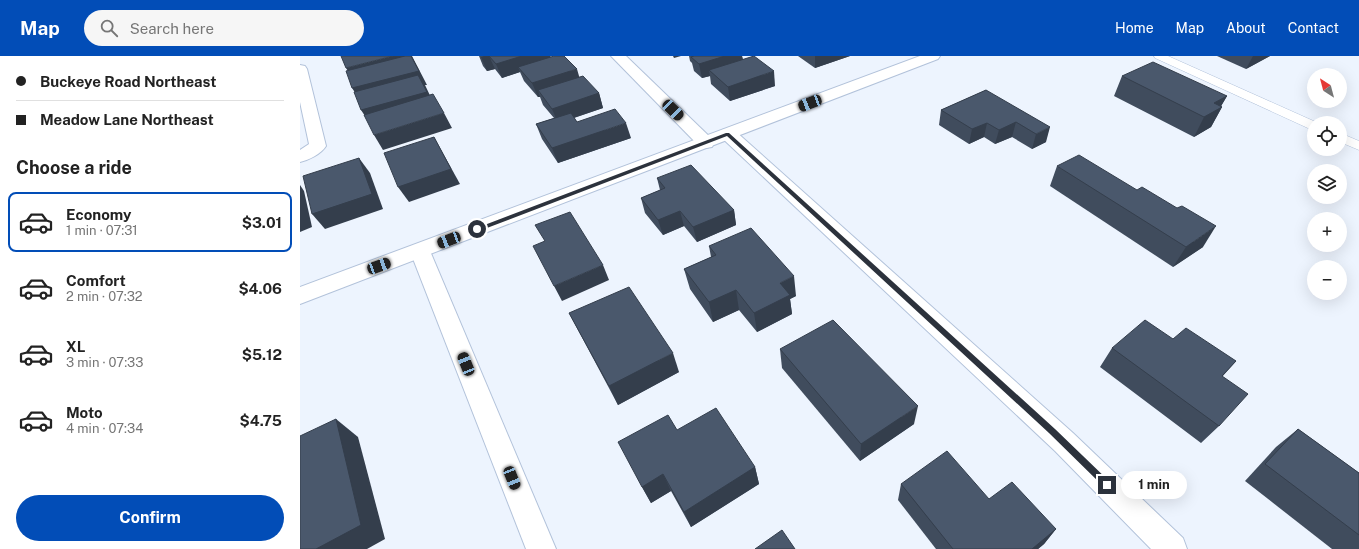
<!DOCTYPE html>
<html lang="en">
<head>
<meta charset="utf-8">
<style>
	:root { --surface:#fff; --page:#f6f6f6; --text:#222; --muted:#767676; --line:#e0e0e0; --accent:#024db7 }
	body { margin:0; font-family:"Public Sans",sans-serif; background:var(--page); color:var(--text); height:100vh; display:flex; flex-direction:column; font-size:15px; white-space:nowrap }
	* { box-sizing:border-box; margin:0 }
	p { font-size:13px; color:var(--muted) }
	.icon { flex:none; width:22px; height:22px; fill:none; stroke:currentColor; stroke-width:2; stroke-linecap:round; stroke-linejoin:round }
	.map { position:relative; flex:1; overflow:hidden }
	.panel { display:flex; flex-direction:column; background:var(--surface); width:300px }
	.panel>* { flex:none }
	.banner { display:grid; align-content:center; height:88px; padding:0 16px; background:var(--surface) }
	.needle { width:26px; rotate:324deg }
	.controls { position:absolute; left:1007px; top:12px; display:grid; gap:8px }
	.controls a { display:grid; place-items:center; width:40px; height:40px; border-radius:50%; background:var(--surface); box-shadow:0 4px 16px #0002; font-size:20px }
	.end { position:absolute; width:18px; height:18px; margin:-9px; border:5px solid #2c323c; background:#fff; box-shadow:0 0 0 2px #fff }
	.from { border-radius:50% }
	.bubble { position:absolute; height:28px; border-radius:14px; background:var(--surface); box-shadow:0 4px 16px #0002; font-size:13px; font-weight:700; line-height:28px; text-align:center }
	.car { position:absolute; width:12px; height:24px; margin:-12px -6px; border-radius:5px; box-shadow:0 0 3px 1px #0007; background:linear-gradient(#222 24%,#8ab4d8 0 40%,#222 0 76%,#8ab4d8 0 86%,#222 0) }
	.banner b { display:flex; align-items:center; gap:14px; height:38px; font-size:15px }
	.banner b+b { border-top:1px solid var(--line) }
	.banner i { width:10px; height:10px; background:var(--text) }
	ul { padding:0; list-style:none }
	li { display:flex; align-items:center; gap:12px; height:60px; margin:0 8px 6px; padding:0 8px; border:2px solid transparent; border-radius:8px }
	li div { flex:1 }
	li b { display:block; font-size:15px }
	li em { font-style:normal; font-weight:700 }
	li.current { border-color:var(--accent) }
	li>.icon { width:36px; height:36px; stroke-width:1.5 }
	h2 { padding:0 16px; font-size:18px; line-height:48px }
	.primary-button { display:flex; gap:8px; margin-top:auto; padding:8px 16px }
	.primary-button a { flex:1; height:46px; border-radius:24px; background:var(--accent); color:#fff; font-size:16px; font-weight:700; line-height:46px; text-align:center }
	header { display:flex; align-items:center; gap:24px; box-sizing:border-box; height:56px; padding:0 20px; background:var(--accent); color:#fff }
	header strong { font-size:19px }
	nav { display:flex; gap:22px; margin-inline-start:auto; font-size:14px }
	.search { width:280px; height:36px; background:var(--page); display:flex; align-items:center; gap:10px; box-sizing:border-box; padding:0 14px; border-radius:22px; color:var(--muted); font-size:15px }
	main { display:flex; flex:1; min-height:0 }
	.map>svg:first-child { display:block }
	.lines { fill:none; stroke-linecap:round; stroke-linejoin:round }
	.service-casing { stroke:#b2c2da; stroke-width:1 }
	.minor-casing { stroke:#b2c2da; stroke-width:2 }
	.tertiary-casing { stroke:#b2c2da; stroke-width:2 }
	.service { fill:#fff; fill-rule:evenodd }
	.minor { fill:#fff; fill-rule:evenodd }
	.tertiary { fill:#fff; fill-rule:evenodd }
	.wall { fill:#404c5d }
	.shaded-wall { fill:#343e4c }
	.building { fill:#4a586c; stroke:#343e4c }
	.route { fill:#2c323c }
</style>
</head>
<body>
<header>
<strong>Map</strong>
<div class="search"><svg class="icon" aria-label="search" viewBox="0 0 24 24"><circle cx="10" cy="10" r="6"/><path d="M15 15l6 6"/></svg>Search here</div>
<nav><a>Home</a><a>Map</a><a>About</a><a>Contact</a></nav>
</header>
<main>
<section class="panel">
<div class="banner">
<b><i class="from"></i>Buckeye Road Northeast</b>
<b><i></i>Meadow Lane Northeast</b>
</div>
<h2>Choose a ride</h2>
<ul>
<li class="current"><svg class="icon" aria-label="car" viewBox="0 0 24 24"><path d="M5 17H2v-5l4-1 3-4h7l3 4 3 1v5h-3M9 17h6M6 11h13"/><circle cx="7" cy="17" r="2"/><circle cx="17" cy="17" r="2"/></svg><div><b>Economy</b><p>1 min · 07:31</p></div><em>$3.01</em></li>
<li><svg class="icon" aria-label="car" viewBox="0 0 24 24"><path d="M5 17H2v-5l4-1 3-4h7l3 4 3 1v5h-3M9 17h6M6 11h13"/><circle cx="7" cy="17" r="2"/><circle cx="17" cy="17" r="2"/></svg><div><b>Comfort</b><p>2 min · 07:32</p></div><em>$4.06</em></li>
<li><svg class="icon" aria-label="car" viewBox="0 0 24 24"><path d="M5 17H2v-5l4-1 3-4h7l3 4 3 1v5h-3M9 17h6M6 11h13"/><circle cx="7" cy="17" r="2"/><circle cx="17" cy="17" r="2"/></svg><div><b>XL</b><p>3 min · 07:33</p></div><em>$5.12</em></li>
<li><svg class="icon" aria-label="car" viewBox="0 0 24 24"><path d="M5 17H2v-5l4-1 3-4h7l3 4 3 1v5h-3M9 17h6M6 11h13"/><circle cx="7" cy="17" r="2"/><circle cx="17" cy="17" r="2"/></svg><div><b>Moto</b><p>4 min · 07:34</p></div><em>$4.75</em></li>
</ul>
<div class="primary-button"><a>Confirm</a></div>
</section>
<div class="map">
<svg width="1059" height="493" viewBox="0 0 1059 493">
	<rect width="100%" height="100%" fill="#edf4fe"/>
	<g class="lines">
		<defs>
			<g id="service">
				<polygon points="854,0 868,0 1018,67 1014,67 1014,74 1010,73 855,2"/>
				<polygon points="1040,77 1059,85 1059,94 1040,86"/>
			</g>
			<g id="minor">
				<polygon points="311,0 326,0 412,83 414,87 412,91 406,92 400,91"/>
				<path d="M0,9L5,10L7,13L26,90C21,98 9,104 0,106V94L9,88L0,46Z"/>
				<polygon points="428,73 434,74 773,377 883,482 887,493 851,493 755,395 422,82 420,78 422,74"/>
				<polygon points="120,188 127,190 130,195 256,493 226,493 110,195 113,190"/>
			</g>
			<polygon id="tertiary" points="620,0 640,0 638,3 0,248 0,231"/>
		</defs>
		<!-- service casing -->
		<use href="#service" class="service-casing"/>
		<!-- minor casing -->
		<use href="#minor" class="minor-casing"/>
		<!-- tertiary casing -->
		<use href="#tertiary" class="tertiary-casing"/>
		<!-- service -->
		<use href="#service" class="service"/>
		<!-- minor -->
		<use href="#minor" class="minor"/>
		<!-- tertiary -->
		<use href="#tertiary" class="tertiary"/>
	</g>
	<!-- wall -->
	<g class="wall">
		<polygon points="179,0 250,0 251,1 279,21 299,37 303,52 274,62 277,66 331,82 258,107 242,83 236,68 254,62 243,49 240,41 238,41 224,25 220,16 202,22 195,13 187,15 183,10"/>
		<polygon points="389,0 442,0 443,3 475,30 430,45 411,28 410,20 402,22 394,15 392,7 390,5"/>
		<polygon points="498,0 550,0 515,12"/>
		<polygon points="917,0 970,0 946,13"/>
		<polygon points="822,20 927,40 921,50 922,51 911,71 894,81 814,40"/>
		<polygon points="686,34 746,86 732,93 712,81 695,88 684,81 669,88 639,69 641,54"/>
		<polygon points="757,110 903,191 873,211 750,130"/>
		<polygon points="357,122 434,154 436,169 397,186 384,170 363,179 345,157 341,142 360,134"/>
		<polygon points="409,190 496,240 490,243 492,258 457,276 439,254 413,266 390,233 384,213 411,201"/>
		<polygon points="269,257 379,316 318,349"/>
		<polygon points="873,283 936,305 922,321 919,370 901,387 800,311 812,292"/>
		<polygon points="480,293 614,368 560,405 482,312"/>
		<polygon points="998,373 1059,417 1059,493 1032,493 945,425 976,391"/>
		<polygon points="377,374 455,411 459,428 391,471 371,435 351,447 342,431"/>
		<polygon points="601,428 689,443 756,473 744,488 738,493 636,493 598,444"/>
	</g>
	<!-- shaded-wall -->
	<g class="shaded-wall">
		<polygon points="93,0 112,0 127,29 125,29 135,50 71,69 61,54 62,47 52,32 55,26 46,12"/>
		<polygon points="184,0 189,0 195,13 187,15 181,1"/>
		<polygon points="222,0 250,0 253,7 218,11 220,16 202,22 196,8"/>
		<polygon points="373,0 381,0 374,2"/>
		<polygon points="425,0 442,0 443,9 409,14 410,20 402,22 399,8"/>
		<polygon points="515,0 550,0 515,12"/>
		<polygon points="953,0 970,0 946,13"/>
		<polygon points="277,13 281,27 238,34 240,41 238,41 232,27"/>
		<polygon points="474,15 475,30 430,45 428,31"/>
		<polygon points="299,37 303,52 258,67 252,53"/>
		<polygon points="927,40 920,52 922,51 911,71 894,81 904,61 914,47"/>
		<polygon points="144,57 152,72 83,94 74,79"/>
		<polygon points="716,66 712,81 695,88 699,74"/>
		<polygon points="326,67 331,82 258,107 252,92"/>
		<polygon points="687,67 684,81 669,88 672,73"/>
		<polygon points="750,71 746,86 732,93 736,78"/>
		<polygon points="134,81 160,128 109,146 98,131"/>
		<polygon points="59,102 70,117 83,153 25,173 12,158"/>
		<polygon points="0,129 4,135 12,171 0,176"/>
		<polygon points="434,154 436,169 397,186 393,171"/>
		<polygon points="380,155 384,170 363,179 358,164"/>
		<polygon points="916,170 903,191 873,211 886,191"/>
		<polygon points="303,209 309,224 262,245 254,230"/>
		<polygon points="494,220 496,240 490,243 492,258 457,276 454,257 480,227"/>
		<polygon points="436,234 439,254 413,266 409,246"/>
		<polygon points="373,297 379,316 318,349 309,330"/>
		<polygon points="618,350 614,368 560,405 561,388"/>
		<polygon points="36,363 58,381 85,483 67,493 16,493"/>
		<polygon points="455,411 459,428 391,471 384,456"/>
		<polygon points="363,418 371,435 351,447 342,431"/>
		<polygon points="756,473 744,488 738,493 732,493"/>
	</g>
	<!-- building -->
	<g class="building">
		<polygon points="41,0 93,0 46,12"/>
		<polygon points="105,0 111,0 119,15 52,32 46,15"/>
		<polygon points="189,0 222,0 196,8"/>
		<polygon points="254,0 264,0 277,13 232,27 218,11"/>
		<polygon points="394,0 425,0 399,8 391,1"/>
		<polygon points="454,0 474,15 428,31 409,14"/>
		<polygon points="853,6 927,40 914,47 922,51 904,61 822,20"/>
		<polygon points="118,19 127,36 61,54 54,36"/>
		<polygon points="283,20 299,37 252,53 238,34"/>
		<polygon points="686,34 750,71 736,78 716,66 699,74 687,67 672,73 641,54"/>
		<polygon points="133,38 144,57 74,79 64,59"/>
		<polygon points="315,53 326,67 252,92 236,68 271,57 277,66"/>
		<polygon points="134,81 151,113 98,131 84,97"/>
		<polygon points="779,99 837,134 842,131 877,152 882,150 916,170 886,191 757,110"/>
		<polygon points="59,102 72,138 12,158 3,120"/>
		<polygon points="391,109 434,154 393,171 380,155 358,164 341,142 365,132 357,122"/>
		<polygon points="270,156 303,209 254,230 233,190 245,185 235,169"/>
		<polygon points="451,172 494,220 480,227 490,239 454,257 436,234 409,246 384,213 416,199 409,190"/>
		<polygon points="329,231 373,297 309,330 269,257"/>
		<polygon points="533,264 618,350 561,388 480,293"/>
		<polygon points="845,264 873,283 886,272 936,305 922,320 948,338 919,370 812,292"/>
		<polygon points="416,352 455,411 384,456 363,418 342,431 318,386 368,359 377,374"/>
		<polygon points="36,363 61,469 16,493 0,493 0,380"/>
		<polygon points="998,373 1059,417 1059,479 965,408"/>
		<polygon points="647,395 689,443 712,426 756,473 732,493 653,493 601,428"/>
		<polygon points="482,474 495,493 455,493"/>
	</g>
	<!-- route -->
	<polygon class="route" points="426,77 429,77 755,373 810,426 810,431 804,431 749,377 427,80 179,175 174,173"/>
</svg>
<div class="controls">
<a><svg class="needle" viewBox="-14 -14 28 28"><path d="M0-13l5 13h-10z" fill="#e53935"/><path d="M0 13l5-13h-10z" fill="#767676"/></svg></a>
<a><svg class="icon" aria-label="locate" viewBox="0 0 24 24"><circle cx="12" cy="12" r="6"/><path d="M12 2v4M12 18v4M2 12h4M18 12h4"/></svg></a>
<a><svg class="icon" aria-label="layers" viewBox="0 0 24 24"><path d="M12 4l9 5-9 5-9-5zM3 14l9 5 9-5"/></svg></a>
<a>+</a>
<a>−</a>
</div>
<i class="end from" style="left:177px;top:173px"></i>
<i class="end" style="left:807px;top:429px"></i>
<div class="bubble" style="left:821px;top:415px;width:66px">1 min</div>
<i class="car" style="left:510px;top:47px;rotate:249deg"></i>
<i class="car" style="left:373px;top:54px;rotate:134deg"></i>
<i class="car" style="left:149px;top:184px;rotate:249deg"></i>
<i class="car" style="left:79px;top:210px;rotate:70deg"></i>
<i class="car" style="left:166px;top:308px;rotate:338deg"></i>
<i class="car" style="left:212px;top:422px;rotate:158deg"></i>
</div>
</main>
</body>
</html>
